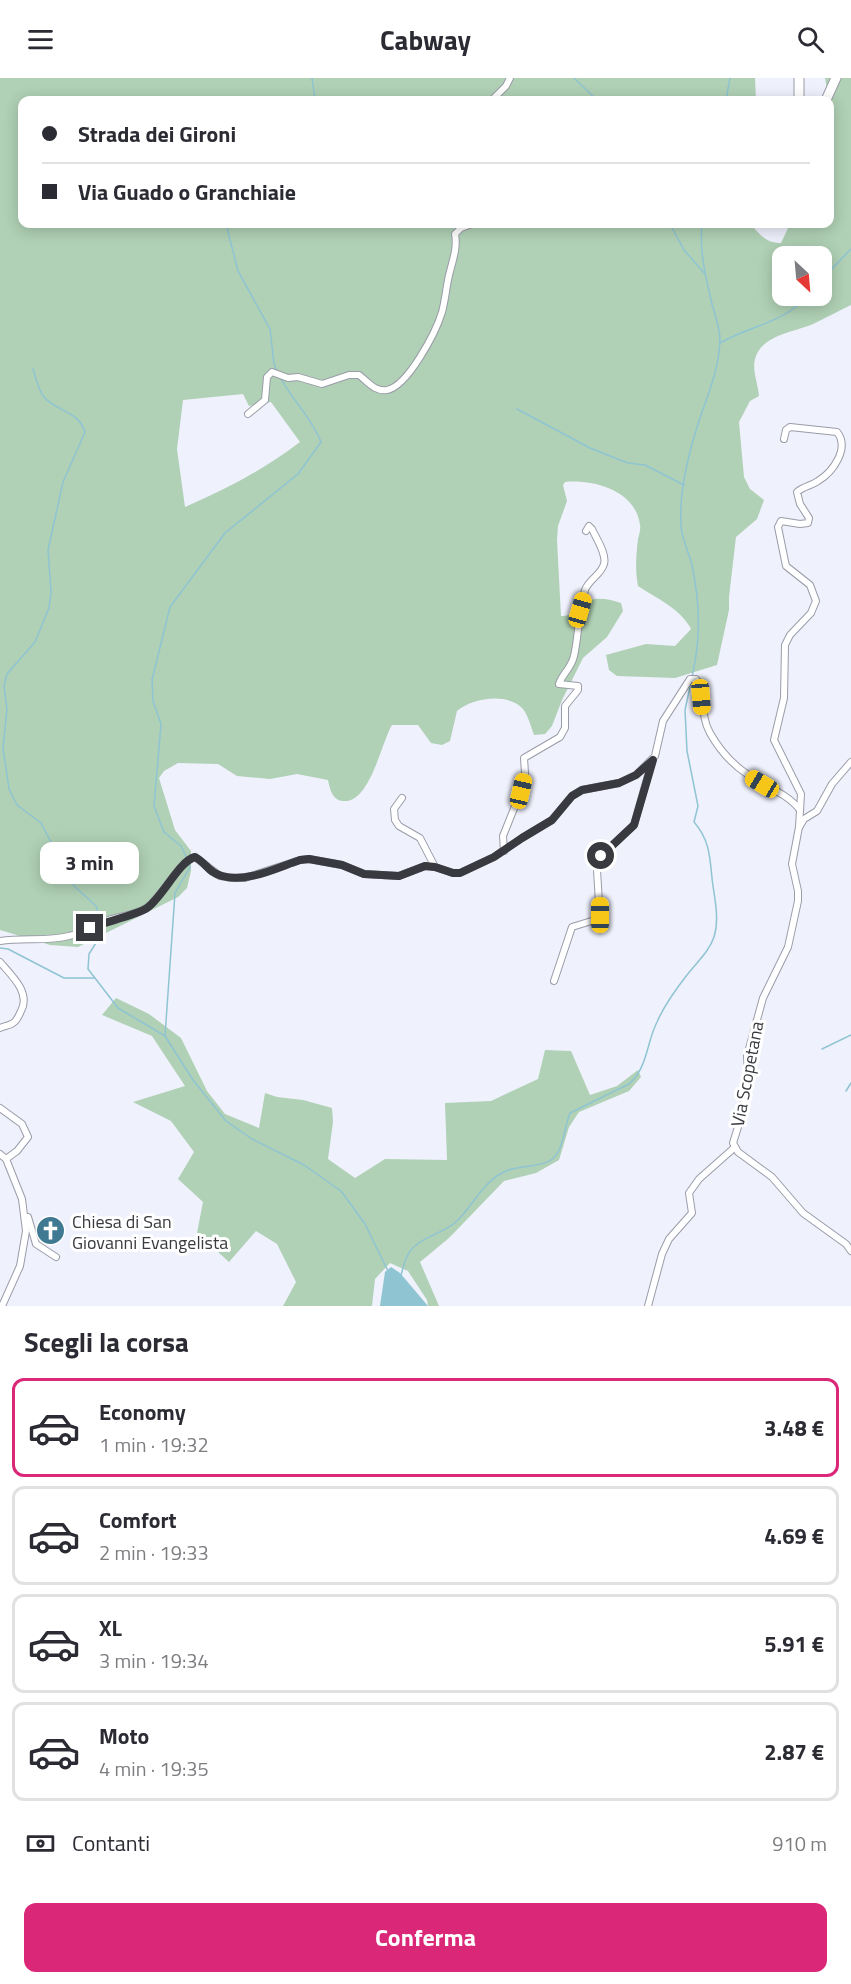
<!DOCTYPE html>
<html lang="it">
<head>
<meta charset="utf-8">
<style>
	:root { --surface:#fff; --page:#f2f2f3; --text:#2b2b33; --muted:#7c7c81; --line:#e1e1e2; --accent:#db2777 }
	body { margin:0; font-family:"Titillium Web",sans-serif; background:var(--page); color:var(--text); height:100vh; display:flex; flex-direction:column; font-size:22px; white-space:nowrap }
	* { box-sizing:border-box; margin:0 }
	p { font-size:20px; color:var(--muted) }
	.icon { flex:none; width:33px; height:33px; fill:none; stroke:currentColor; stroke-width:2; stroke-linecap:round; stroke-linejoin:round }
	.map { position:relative; height:1228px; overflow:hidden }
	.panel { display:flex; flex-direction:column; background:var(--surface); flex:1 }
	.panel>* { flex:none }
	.guide { position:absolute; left:18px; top:18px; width:816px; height:132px; border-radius:12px; box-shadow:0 3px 15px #0003; display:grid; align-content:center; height:132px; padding:0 24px; background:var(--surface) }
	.needle { width:39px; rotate:154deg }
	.buttons { position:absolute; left:772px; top:168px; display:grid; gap:12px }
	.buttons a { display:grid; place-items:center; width:60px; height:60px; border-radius:12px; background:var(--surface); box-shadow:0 3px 15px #0003; font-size:30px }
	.end { position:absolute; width:27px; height:27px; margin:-14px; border:8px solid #393a3f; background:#fff; box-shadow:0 0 0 3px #fff }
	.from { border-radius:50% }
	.bubble { position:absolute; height:42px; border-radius:12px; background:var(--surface); box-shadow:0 3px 15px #0003; font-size:20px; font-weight:700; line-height:42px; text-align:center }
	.car { position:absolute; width:18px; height:36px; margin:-18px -9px; border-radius:8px; box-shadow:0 0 4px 2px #0007; background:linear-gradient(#f5c518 24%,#345 0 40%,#f5c518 0 76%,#345 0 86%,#f5c518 0) }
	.guide b { display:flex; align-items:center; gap:21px; height:57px; font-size:22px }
	.guide b+b { border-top:2px solid var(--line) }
	.guide i { width:15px; height:15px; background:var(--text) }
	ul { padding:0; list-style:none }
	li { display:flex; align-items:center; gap:18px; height:99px; margin:0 12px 9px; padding:0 12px; border:3px solid var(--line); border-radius:12px }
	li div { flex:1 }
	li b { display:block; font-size:22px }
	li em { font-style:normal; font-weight:700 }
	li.active { border-color:var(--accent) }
	li>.icon { width:54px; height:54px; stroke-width:1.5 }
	h2 { padding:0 24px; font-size:27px; line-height:72px }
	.pay { display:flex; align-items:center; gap:15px; height:66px; padding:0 24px; font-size:22px }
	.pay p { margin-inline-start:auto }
	.button { display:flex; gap:12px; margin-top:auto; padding:12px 24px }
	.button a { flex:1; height:69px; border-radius:12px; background:var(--accent); color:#fff; font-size:24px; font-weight:700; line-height:69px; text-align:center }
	header { display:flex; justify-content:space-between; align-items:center; height:78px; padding:0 24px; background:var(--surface); font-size:27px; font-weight:700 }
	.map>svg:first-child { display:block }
	.green { fill:#b0d1b5; fill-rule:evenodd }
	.water { fill:#8fc4d3 }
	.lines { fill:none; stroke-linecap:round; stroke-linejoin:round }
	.stream { stroke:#8fc4d3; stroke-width:1.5 }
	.minor-casing { stroke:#9a9ca8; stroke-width:8 }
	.secondary-casing { stroke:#9a9ca8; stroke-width:11 }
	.minor { stroke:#fff; stroke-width:6 }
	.secondary { stroke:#fff; stroke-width:9 }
	.route { stroke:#393a3f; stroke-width:8 }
	.labels { text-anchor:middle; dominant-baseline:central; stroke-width:6; stroke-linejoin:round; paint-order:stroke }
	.street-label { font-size:18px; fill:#393a3f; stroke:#fff }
	.poi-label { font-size:18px; fill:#393a3f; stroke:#fff; text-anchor:start }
</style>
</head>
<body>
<header><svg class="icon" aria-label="menu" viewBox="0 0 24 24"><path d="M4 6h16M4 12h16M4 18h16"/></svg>Cabway<svg class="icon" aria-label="search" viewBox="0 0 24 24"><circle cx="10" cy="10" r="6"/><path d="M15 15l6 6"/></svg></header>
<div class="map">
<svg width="851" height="1228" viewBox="0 0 851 1228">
	<rect width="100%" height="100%" fill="#eff1fd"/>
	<!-- green -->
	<g class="green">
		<path d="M0,0H755L756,22H22V146H755L754,150C762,159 768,165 781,165L790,146H830L831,34L825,0H851V227C838,233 826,240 813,246C795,254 761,257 755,281C752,292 758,306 759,318L750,323L739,344L744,399L750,411L764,422L757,441L736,459L729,519V532L717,587L675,600L617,598L609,592L606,577L646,566L675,568L691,551C681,531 656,520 638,508C635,492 636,478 638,461C639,457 641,451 640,447C636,413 594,401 565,404L563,407L567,423L558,448L557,462L561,538C578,538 578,528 591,522C600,519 612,522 621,525L623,533L607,559L583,580L562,622L552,648L545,656L534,657C531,649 528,637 523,631C508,614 472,620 457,633L450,663L442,667L431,665L418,647H392C381,665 370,726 343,723C332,722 330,711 328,702L297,696L270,701L237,698L218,686L178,685L164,693L159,700L175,752L191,773V793L187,810L178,819L78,869L50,867L0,852ZM783,178H822V218H783ZM243,316L249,328L271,324L300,364C265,391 226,411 185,429L177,371L183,322Z"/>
		<polygon points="116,920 149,936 181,960 207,1013 225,1036 259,1050 265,1015 277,1019 303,1022 332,1030 333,1044 328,1081 355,1100 385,1081 447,1082 445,1025 491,1023 538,1001 545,972 571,973 590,1017 617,1008 638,992 641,999 629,1013 579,1034 569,1049 559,1082 536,1095 504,1103 449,1160 420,1184 439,1228 428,1228 427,1222 408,1193 390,1185 375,1201 372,1228 283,1228 296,1204 277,1166 256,1153 229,1184 197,1155 203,1124 178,1101 194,1074 171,1043 133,1024 185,1008 152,958 102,937"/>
	</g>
	<!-- water -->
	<polygon class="water" points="391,1189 400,1195 428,1228 380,1228 385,1194"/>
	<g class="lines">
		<!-- stream -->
		<g class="stream">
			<polyline points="312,0 315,21"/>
			<polyline points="574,0 597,22"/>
			<polyline points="726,22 730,0"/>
			<polyline points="226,146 238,193 270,251 274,286 277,293"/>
			<polyline points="670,146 684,172 705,196"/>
			<polyline points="822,201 851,171"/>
			<path d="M720,265C753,246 780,247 808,218"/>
			<path d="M33,291C36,301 38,311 44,319C57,334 78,332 85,354L63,404L48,472L51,514L49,530L35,564L7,596L4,608L7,631L3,670L9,711L17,727L41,745L74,808L96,828L100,841"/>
			<polyline points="517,331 590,370 628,385 645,387 684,407"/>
			<path d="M692,599C701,560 700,526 692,487C689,474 681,460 681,447C679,413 689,373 700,340C709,314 719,290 720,262C720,250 715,237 712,226C706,200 699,173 702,146"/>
			<path d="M187,780L181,768L164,754L154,728L161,646L153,623L152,602L170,529L225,455L298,396L321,364C312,340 292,322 280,299"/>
			<polyline points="188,785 190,789 175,815 165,958 193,1002 226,1043 252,1061 304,1087 341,1113 365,1146 388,1193"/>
			<polyline points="102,846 104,852 89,876 88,891 118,930 165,958"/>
			<polyline points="0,870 8,871 64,900 94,900"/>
			<polyline points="822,971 851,957"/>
			<polyline points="846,1013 851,1005"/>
			<path d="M401,1197C404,1187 406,1175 415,1168C427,1157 445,1155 458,1142C474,1126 484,1102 506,1093C520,1087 539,1090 551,1082C564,1073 564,1049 570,1035L629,1006C648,989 646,966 657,944C664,928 676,911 687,897C696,885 709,874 714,859C720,840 714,819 712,800C710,778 709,761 694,744L698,728L687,673L685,632L691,604"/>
		</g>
		<defs>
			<g id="minor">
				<polyline points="492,22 506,8 510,0"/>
				<path d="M248,336L265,322L267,299L272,294L288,300L298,299L322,306L349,297H359C368,304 375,314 387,312C408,308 436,254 442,234C445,223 446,212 448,202C451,186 458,172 455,156L461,150L472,146"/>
				<path d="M784,361L786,352L790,349L837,354C850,370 833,394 818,403C811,408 804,408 797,414L800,426L809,440L808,445L800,446L781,443L778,449L786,488L810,507L816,523L811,535L790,557L785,567L784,620L774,662L801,716L799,749L792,786L798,813V823L788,869L763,920L747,978L748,995L742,1036L733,1065L738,1074L772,1099L803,1135L846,1166L851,1173"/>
				<polyline points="402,720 394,731 395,742 399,748 420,760 435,789"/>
				<polyline points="800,748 804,741 817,733 832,706 851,684"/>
				<path d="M504,773L503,758L521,713L525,695L524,680L560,659L565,650V628L578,612V608L559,606C562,596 571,591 574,578C579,556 578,534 585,512C589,501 601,497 604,486C607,476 596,460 592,451L589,448L586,453"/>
				<path d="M0,863C23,859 47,864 69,858C83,855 95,846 108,842C120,838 137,837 148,829C162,818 180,783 195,779L220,798L232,800H245L300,782L309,781L342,787L364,796L399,798L425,788L435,789L453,795H460L494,779L522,760L552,742L572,718L582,712L619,705L636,697L655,678L663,643L690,601H696L699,606C706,622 700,637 710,655C719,671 732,686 747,696C764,708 787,715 800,732"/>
				<path d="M0,884C12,898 31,915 21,933C19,937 17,943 13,945C9,948 4,948 0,950"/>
				<polyline points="554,903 572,849 598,841 599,825 597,792 601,778 634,747 652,683"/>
				<polyline points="0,1030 22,1046 28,1059 17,1073 6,1081"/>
				<polyline points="0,1076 6,1081 22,1121 26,1153 20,1188 2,1228"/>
				<polyline points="28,1139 36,1166 56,1179"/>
				<polyline points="648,1228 662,1176 669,1161 692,1135 689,1115 699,1101 734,1070"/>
			</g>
			<g id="secondary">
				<polyline points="799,22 799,0"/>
				<polyline points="826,22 836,0"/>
			</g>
		</defs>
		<!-- minor casing -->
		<use href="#minor" class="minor-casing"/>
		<!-- secondary casing -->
		<use href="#secondary" class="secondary-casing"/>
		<!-- minor -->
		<use href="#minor" class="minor"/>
		<!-- secondary -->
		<use href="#secondary" class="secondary"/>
	</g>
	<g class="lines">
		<!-- route -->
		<path class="route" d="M90,850C104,844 137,837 147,830C163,819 179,783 195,779C205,784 210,796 222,798C247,805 276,790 300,782L309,781L342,787L364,796L399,798L425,788L435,789L453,795H460L494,779L522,760L552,742L572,718L582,712L619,705L636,697L653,682L634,747L601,778"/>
	</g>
	<!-- icons -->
	<defs>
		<symbol id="church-disc" viewBox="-11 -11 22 22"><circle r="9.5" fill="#3f7992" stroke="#fff"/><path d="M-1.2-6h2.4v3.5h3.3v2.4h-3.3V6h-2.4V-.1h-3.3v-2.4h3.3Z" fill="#fff"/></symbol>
	</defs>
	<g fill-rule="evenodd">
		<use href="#church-disc" x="34" y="1136" width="33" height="33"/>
	</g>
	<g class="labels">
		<!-- street labels -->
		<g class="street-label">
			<text transform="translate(747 996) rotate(-79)">Via Scopetana</text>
		</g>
		<!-- poi labels -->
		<g class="poi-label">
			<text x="72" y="1143">Chiesa di San<tspan x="72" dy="21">Giovanni Evangelista</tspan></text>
		</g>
	</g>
</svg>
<div class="buttons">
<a><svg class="needle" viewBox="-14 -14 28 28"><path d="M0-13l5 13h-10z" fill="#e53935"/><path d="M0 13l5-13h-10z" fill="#7c7c81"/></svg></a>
</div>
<i class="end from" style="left:601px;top:778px"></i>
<i class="end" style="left:90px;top:850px"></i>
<div class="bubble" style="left:40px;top:764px;width:99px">3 min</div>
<i class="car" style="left:580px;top:532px;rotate:16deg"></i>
<i class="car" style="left:701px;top:619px;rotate:175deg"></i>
<i class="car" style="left:762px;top:706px;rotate:301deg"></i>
<i class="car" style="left:521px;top:713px;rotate:13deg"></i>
<i class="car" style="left:600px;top:837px;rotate:0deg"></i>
<div class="guide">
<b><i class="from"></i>Strada dei Gironi</b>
<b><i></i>Via Guado o Granchiaie</b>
</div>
</div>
<section class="panel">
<h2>Scegli la corsa</h2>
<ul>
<li class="active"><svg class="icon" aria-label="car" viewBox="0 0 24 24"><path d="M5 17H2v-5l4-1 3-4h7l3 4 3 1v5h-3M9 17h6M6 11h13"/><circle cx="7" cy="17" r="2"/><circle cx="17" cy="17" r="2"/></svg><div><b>Economy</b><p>1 min · 19:32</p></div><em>3.48 €</em></li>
<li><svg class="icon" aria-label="car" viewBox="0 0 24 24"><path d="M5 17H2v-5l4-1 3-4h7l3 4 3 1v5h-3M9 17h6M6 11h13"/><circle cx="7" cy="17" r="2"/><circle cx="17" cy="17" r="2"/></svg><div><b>Comfort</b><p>2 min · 19:33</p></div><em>4.69 €</em></li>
<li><svg class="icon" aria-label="car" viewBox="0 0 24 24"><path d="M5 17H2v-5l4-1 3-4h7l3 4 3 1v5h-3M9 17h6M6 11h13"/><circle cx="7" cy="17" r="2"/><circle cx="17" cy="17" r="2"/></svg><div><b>XL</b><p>3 min · 19:34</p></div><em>5.91 €</em></li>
<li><svg class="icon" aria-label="car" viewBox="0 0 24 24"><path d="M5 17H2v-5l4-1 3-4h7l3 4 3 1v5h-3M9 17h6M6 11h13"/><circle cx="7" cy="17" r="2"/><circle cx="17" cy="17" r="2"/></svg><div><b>Moto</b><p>4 min · 19:35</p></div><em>2.87 €</em></li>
</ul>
<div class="pay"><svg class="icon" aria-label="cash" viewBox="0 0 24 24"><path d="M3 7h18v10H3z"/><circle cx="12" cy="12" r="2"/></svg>Contanti<p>910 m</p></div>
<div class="button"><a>Conferma</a></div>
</section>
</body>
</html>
